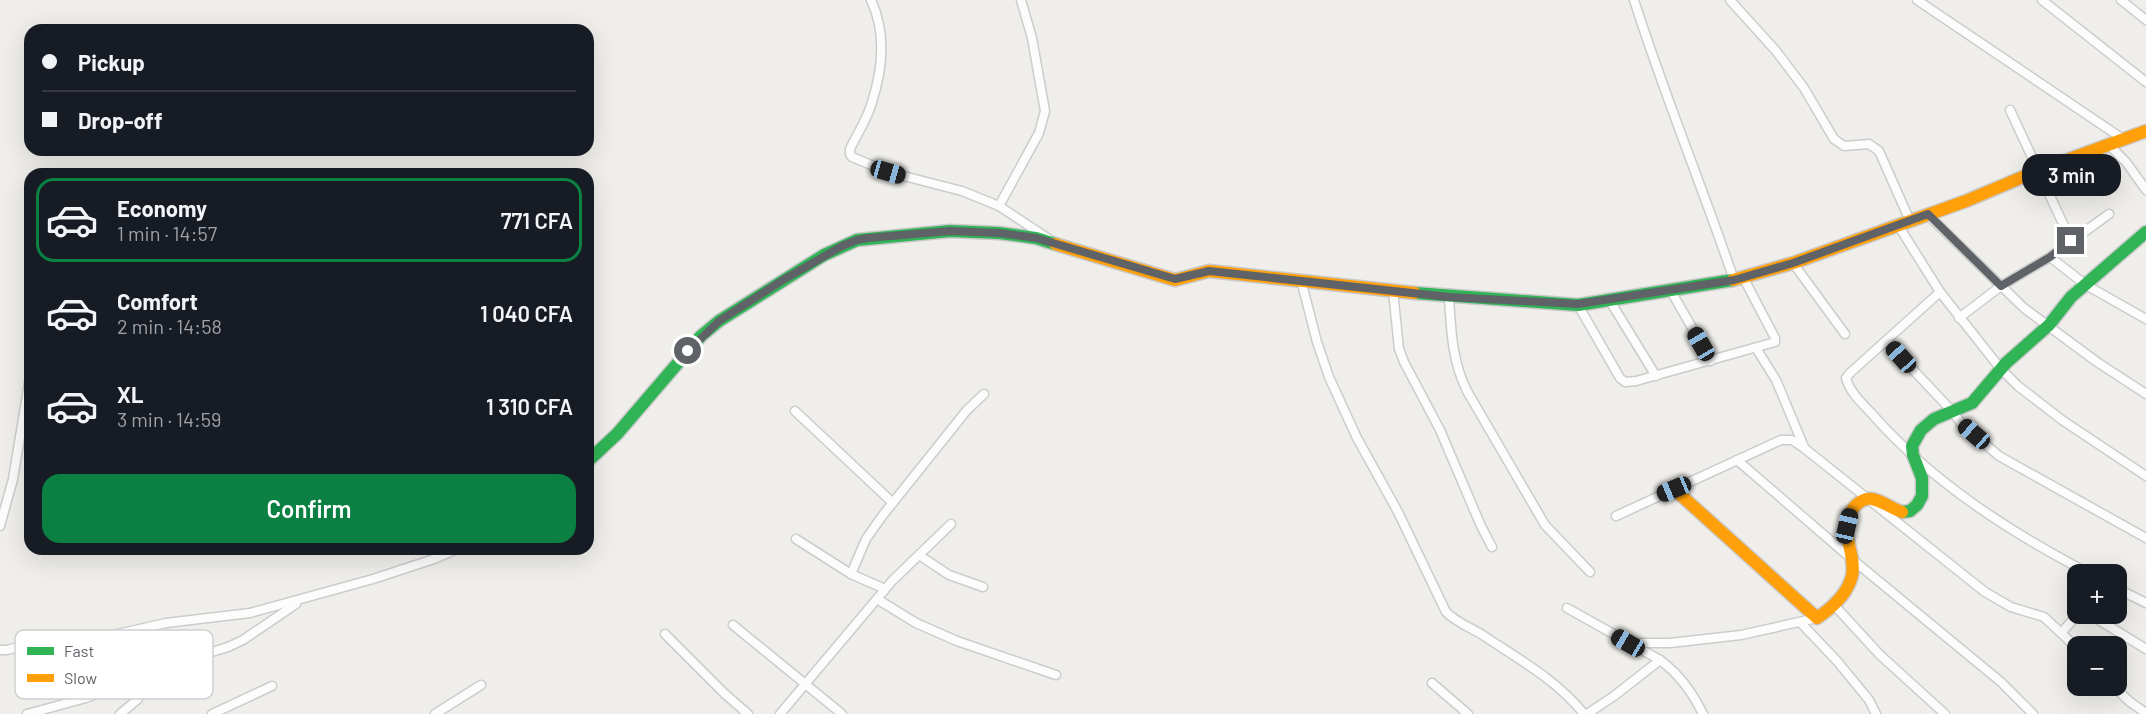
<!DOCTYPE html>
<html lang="en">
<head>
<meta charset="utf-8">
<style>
	:root { --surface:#171b24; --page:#20242c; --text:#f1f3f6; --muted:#9ea1a6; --line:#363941; --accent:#0b8043 }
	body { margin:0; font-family:Barlow,sans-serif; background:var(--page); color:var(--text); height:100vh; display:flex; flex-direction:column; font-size:22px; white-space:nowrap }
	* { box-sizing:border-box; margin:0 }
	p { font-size:20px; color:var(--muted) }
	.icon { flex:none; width:33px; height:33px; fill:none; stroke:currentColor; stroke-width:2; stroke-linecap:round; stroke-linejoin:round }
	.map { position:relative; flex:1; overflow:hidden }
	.sheet { position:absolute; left:24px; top:168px; width:570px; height:387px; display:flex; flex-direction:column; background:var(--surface); border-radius:18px; box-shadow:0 6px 24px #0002 }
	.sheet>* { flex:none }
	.guide { position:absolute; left:24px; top:24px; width:570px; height:132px; border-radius:18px; box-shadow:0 6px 24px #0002; display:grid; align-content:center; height:132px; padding:0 18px; background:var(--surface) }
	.controls { position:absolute; left:2067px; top:564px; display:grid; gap:12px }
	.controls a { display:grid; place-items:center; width:60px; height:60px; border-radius:12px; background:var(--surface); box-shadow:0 6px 24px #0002; font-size:30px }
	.end { position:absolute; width:27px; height:27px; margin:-14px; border:8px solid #5f6368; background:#fff; box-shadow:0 0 0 3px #fff }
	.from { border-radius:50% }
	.bubble { position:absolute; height:42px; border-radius:18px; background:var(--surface); box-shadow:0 6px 24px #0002; font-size:20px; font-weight:600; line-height:42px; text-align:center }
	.car { position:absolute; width:18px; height:36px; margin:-18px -9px; border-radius:8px; box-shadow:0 0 4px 2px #0007; background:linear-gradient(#222 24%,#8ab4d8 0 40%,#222 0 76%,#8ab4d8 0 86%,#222 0) }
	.guide b { display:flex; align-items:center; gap:21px; height:57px; font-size:22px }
	.guide b+b { border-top:2px solid var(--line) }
	.guide i { width:15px; height:15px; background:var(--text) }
	ul { padding:10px 0 0; list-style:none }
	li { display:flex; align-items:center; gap:18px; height:84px; margin:0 12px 9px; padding:0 6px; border:3px solid transparent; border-radius:18px }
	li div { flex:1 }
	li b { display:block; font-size:22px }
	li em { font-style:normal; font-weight:600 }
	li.current { border-color:var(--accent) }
	li>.icon { width:54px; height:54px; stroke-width:1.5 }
	.primary-button { display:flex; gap:12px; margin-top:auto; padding:12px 18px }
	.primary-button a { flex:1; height:69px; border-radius:18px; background:var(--accent); color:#fff; font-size:24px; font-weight:600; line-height:69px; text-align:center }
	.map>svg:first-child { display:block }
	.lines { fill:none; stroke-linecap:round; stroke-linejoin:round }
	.street-casing { stroke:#cbcccc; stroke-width:11 }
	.fast-casing { stroke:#cacacb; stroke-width:15 }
	.slow-casing { stroke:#cacacb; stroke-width:15 }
	.street { stroke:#fdfcfc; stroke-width:8 }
	.fast { stroke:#30b455; stroke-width:12 }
	.slow { stroke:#ff9f0a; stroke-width:12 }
	.route { stroke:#5f6368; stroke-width:8 }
	.key { fill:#fff; stroke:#cfd0d2; stroke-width:1.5 }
	.key-label { font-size:16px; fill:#5f6368 }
</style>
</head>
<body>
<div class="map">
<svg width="2146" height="714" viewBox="0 0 2146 714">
	<rect width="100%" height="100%" fill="#efeeea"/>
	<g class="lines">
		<defs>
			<g id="street">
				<path d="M871,0C886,32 883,68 872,102C868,118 857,134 850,149V154L852,157L888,172L962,191L999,206L1049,239"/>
				<path d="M1634,0C1664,94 1702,186 1734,280"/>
				<polyline points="1730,0 1776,51 1804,88 1834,139 1844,146 1869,144 1879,151 1910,221"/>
				<polyline points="1917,0 2123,139"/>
				<polyline points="2042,0 2146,82"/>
				<polyline points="2121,0 2146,20"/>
				<polyline points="2010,110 2071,241"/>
				<polyline points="2109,145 2126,162 2146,190"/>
				<polyline points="999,206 1039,133 1045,111 1032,38 1021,0"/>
				<polyline points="1928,215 2024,308 2097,362 2146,394"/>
				<polyline points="1898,225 1940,292 2000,368 2018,386 2062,420 2146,476"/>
				<polyline points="2050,257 2086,285 2146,319"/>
				<polyline points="1793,263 1845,334"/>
				<path d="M1301,280L1317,342L1329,377L1357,438L1398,512L1446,612C1456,622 1469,627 1481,634C1517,658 1557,680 1584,714"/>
				<polyline points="1393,291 1399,349 1404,362 1440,430 1481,526 1492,547"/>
				<polyline points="1671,291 1711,361"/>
				<path d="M1940,292L1850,373L1846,378C1850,393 1863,404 1873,415C1933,483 2010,532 2090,574"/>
				<path d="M1449,297C1451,330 1452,361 1467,391L1545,525L1590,572"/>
				<polyline points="1610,301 1656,376"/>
				<polyline points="1578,305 1620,378 1625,382 1636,381 1775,342 1775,338 1743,277"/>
				<polyline points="1959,318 2001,286 2050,257 2109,214"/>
				<polyline points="1886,341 1952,411 1961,423 1999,456 2146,538"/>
				<polyline points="1756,348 1776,380 1804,447"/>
				<polyline points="795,411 893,503"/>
				<polyline points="1737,460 1853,560 2001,682 2033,714"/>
				<polyline points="1616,516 1781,440 1792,440 1804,448 1985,592 2011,607 2044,617 2078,649"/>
				<polyline points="0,526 13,479 30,377"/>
				<polyline points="796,539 851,574 885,589"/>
				<polyline points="919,555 949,575 983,587"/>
				<polyline points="851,574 866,539 883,515 967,410 984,394"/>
				<polyline points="2116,588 2146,603"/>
				<polyline points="877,599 916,623 957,641 1056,675"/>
				<polyline points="1835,606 1880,655 1945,714"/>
				<path d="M1567,608L1660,660C1680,675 1692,692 1703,714"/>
				<polyline points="2089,614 2146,649"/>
				<polyline points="1800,622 1837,661 1869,700 1876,714"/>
				<polyline points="733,625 842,714"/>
				<polyline points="2062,632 2078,614"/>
				<polyline points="665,634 725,694 748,714"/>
				<polyline points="1628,643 1670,643 1741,635 1817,618"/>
				<polyline points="0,650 7,650 50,639 76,641 91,640 166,623 250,613 373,579 434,559 457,549"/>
				<polyline points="1432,683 1468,714"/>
				<polyline points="2113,686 2130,702 2146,713"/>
				<polyline points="27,714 86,698 173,664 228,647 243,640 296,604"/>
				<polyline points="120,714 138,699"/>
				<polyline points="212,714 272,686"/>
				<polyline points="435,714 481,685"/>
				<polyline points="780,714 892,581 951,524"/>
				<polyline points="1587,714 1614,696 1660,660"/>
			</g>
			<g id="fast">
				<polyline points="1415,293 1578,305 1733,280"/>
				<polyline points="588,461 617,434 701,336 719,321 824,255 857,240 950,231 999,233 1036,238 1055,244"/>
				<polyline points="1902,512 1910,511 1917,505 1922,496 1922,478 1913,455 1912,446 1921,430 1934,419 1972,403 2006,363 2049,325 2071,297 2146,232"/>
			</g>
			<g id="slow">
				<polyline points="1055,244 1175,280 1209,271 1415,293"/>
				<polyline points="1733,280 1793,263 1966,201 2037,171 2146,131"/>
				<path d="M1674,489L1817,618C1832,608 1847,595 1852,576C1857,552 1835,527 1856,505C1861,501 1865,498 1872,499C1883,501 1892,509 1902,512"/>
			</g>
		</defs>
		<!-- street casing -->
		<use href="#street" class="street-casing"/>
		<!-- fast casing -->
		<use href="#fast" class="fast-casing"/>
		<!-- slow casing -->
		<use href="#slow" class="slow-casing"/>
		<!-- street -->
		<use href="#street" class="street"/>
		<!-- fast -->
		<use href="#fast" class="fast"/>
		<!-- slow -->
		<use href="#slow" class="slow"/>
	</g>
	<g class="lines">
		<!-- route -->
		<polyline class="route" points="688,351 719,321 783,280 842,246 857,240 868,238 950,231 999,233 1036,238 1175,279 1209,271 1449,297 1578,304 1734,280 1793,263 1928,214 2001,286 2050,257 2071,241"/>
	</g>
	<!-- legend -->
	<rect x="15" y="630" width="198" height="69" rx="9" class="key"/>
	<rect x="27" y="647" width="27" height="8" fill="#30b455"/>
	<rect x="27" y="674" width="27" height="8" fill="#ff9f0a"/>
	<g class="key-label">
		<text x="64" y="657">Fast</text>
		<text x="64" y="684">Slow</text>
	</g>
</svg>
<div class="controls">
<a>+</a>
<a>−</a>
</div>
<i class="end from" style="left:688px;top:351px"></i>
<i class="end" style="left:2071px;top:241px"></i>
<div class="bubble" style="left:2022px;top:154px;width:99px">3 min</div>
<i class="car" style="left:888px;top:172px;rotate:106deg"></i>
<i class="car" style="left:1701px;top:344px;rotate:330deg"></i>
<i class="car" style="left:1901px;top:357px;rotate:318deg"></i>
<i class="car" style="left:1974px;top:434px;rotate:311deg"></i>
<i class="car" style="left:1674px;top:489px;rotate:247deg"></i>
<i class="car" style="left:1847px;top:526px;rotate:13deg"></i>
<i class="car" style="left:1628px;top:643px;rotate:300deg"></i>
<div class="guide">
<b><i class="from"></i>Pickup</b>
<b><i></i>Drop-off</b>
</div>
<section class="sheet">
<ul>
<li class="current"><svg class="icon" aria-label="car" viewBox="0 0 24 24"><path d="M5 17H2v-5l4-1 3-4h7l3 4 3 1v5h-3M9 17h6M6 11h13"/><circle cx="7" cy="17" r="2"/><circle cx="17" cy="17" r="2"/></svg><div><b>Economy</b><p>1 min · 14:57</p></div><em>771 CFA</em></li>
<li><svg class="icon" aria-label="car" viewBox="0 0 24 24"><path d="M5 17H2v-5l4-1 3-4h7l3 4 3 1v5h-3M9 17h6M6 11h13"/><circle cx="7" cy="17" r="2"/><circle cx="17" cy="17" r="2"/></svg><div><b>Comfort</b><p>2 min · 14:58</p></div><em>1 040 CFA</em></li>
<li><svg class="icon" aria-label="car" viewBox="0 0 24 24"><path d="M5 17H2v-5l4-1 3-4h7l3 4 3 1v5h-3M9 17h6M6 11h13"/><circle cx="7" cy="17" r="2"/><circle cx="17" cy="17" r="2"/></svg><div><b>XL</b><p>3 min · 14:59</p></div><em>1 310 CFA</em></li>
</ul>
<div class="primary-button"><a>Confirm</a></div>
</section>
</div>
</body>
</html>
